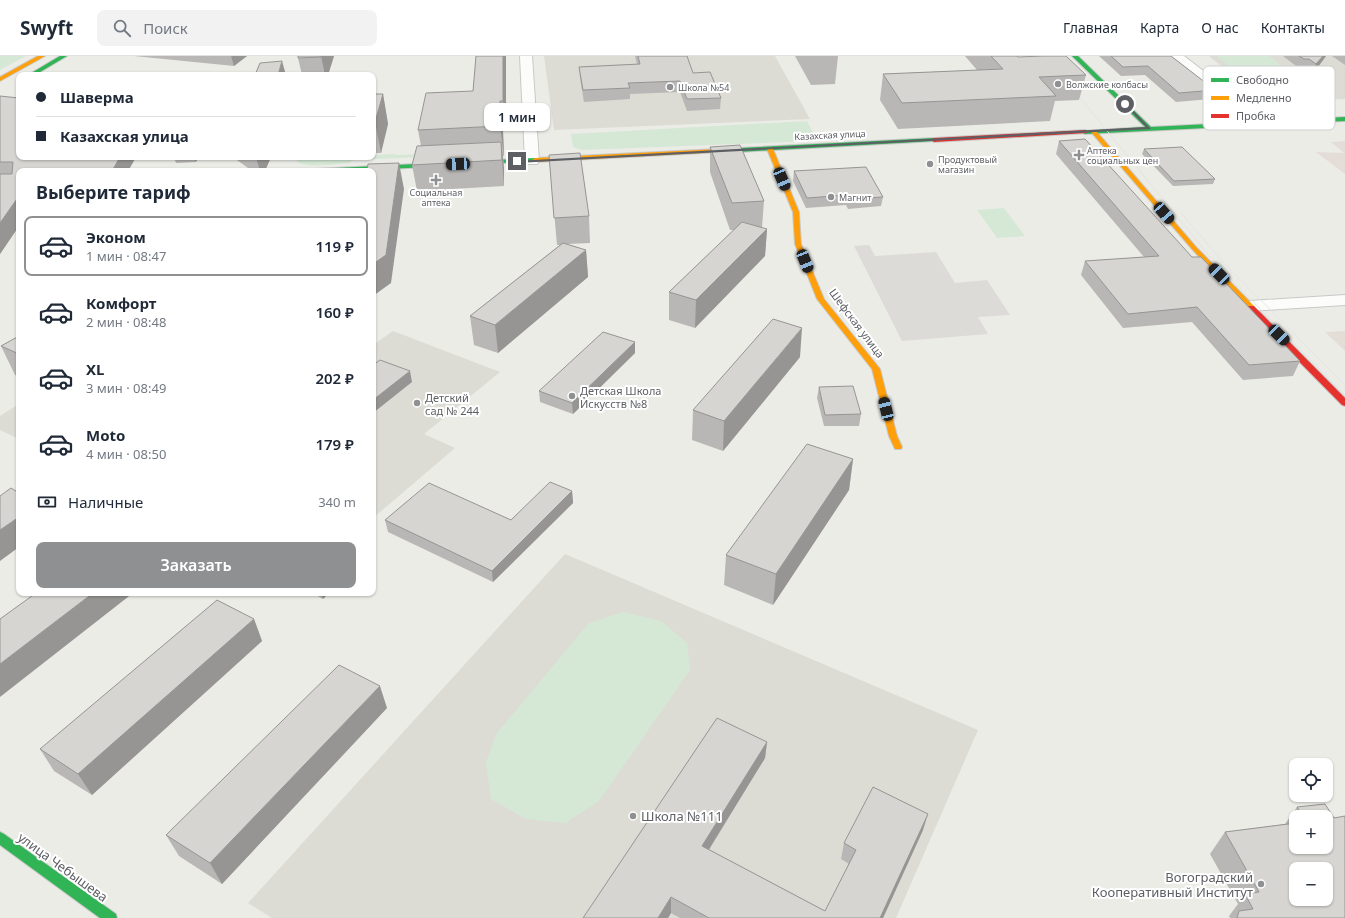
<!DOCTYPE html>
<html lang="ru">
<head>
<meta charset="utf-8">
<style>
	:root { --surface:#fff; --page:#f2f2f3; --text:#1f2937; --muted:#747a83; --line:#e0e1e3; --accent:#8f9092 }
	body { margin:0; font-family:"Noto Sans",sans-serif; background:var(--page); color:var(--text); height:100vh; display:flex; flex-direction:column; font-size:15px; white-space:nowrap }
	* { box-sizing:border-box; margin:0 }
	p { font-size:13px; color:var(--muted) }
	.icon { flex:none; width:22px; height:22px; fill:none; stroke:currentColor; stroke-width:2; stroke-linecap:round; stroke-linejoin:round }
	.map { position:relative; flex:1; overflow:hidden }
	.panel { position:absolute; left:16px; top:112px; width:360px; height:428px; display:flex; flex-direction:column; background:var(--surface); border-radius:8px; box-shadow:0 1px 3px #0004 }
	.panel>* { flex:none }
	.hud { position:absolute; left:16px; top:16px; width:360px; height:88px; border-radius:8px; box-shadow:0 1px 3px #0004; display:grid; align-content:center; height:88px; padding:0 20px; background:var(--surface) }
	.controls { position:absolute; left:1289px; top:702px; display:grid; gap:8px }
	.controls a { display:grid; place-items:center; width:44px; height:44px; border-radius:8px; background:var(--surface); box-shadow:0 1px 3px #0004; font-size:20px }
	.end { position:absolute; width:18px; height:18px; margin:-9px; border:5px solid #5d5f64; background:#fff; box-shadow:0 0 0 2px #fff }
	.from { border-radius:50% }
	.bubble { position:absolute; height:28px; border-radius:8px; background:var(--surface); box-shadow:0 1px 3px #0004; font-size:13px; font-weight:600; line-height:28px; text-align:center }
	.car { position:absolute; width:12px; height:24px; margin:-12px -6px; border-radius:5px; box-shadow:0 0 3px 1px #0007; background:linear-gradient(#222 24%,#8ab4d8 0 40%,#222 0 76%,#8ab4d8 0 86%,#222 0) }
	.hud b { display:flex; align-items:center; gap:14px; height:38px; font-size:15px }
	.hud b+b { border-top:1px solid var(--line) }
	.hud i { width:10px; height:10px; background:var(--text) }
	ul { padding:0; list-style:none }
	li { display:flex; align-items:center; gap:12px; height:60px; margin:0 8px 6px; padding:0 12px; border:2px solid transparent; border-radius:8px }
	li div { flex:1 }
	li b { display:block; font-size:15px }
	li em { font-style:normal; font-weight:600 }
	li.active { border-color:var(--accent) }
	li>.icon { width:36px; height:36px; stroke-width:1.5 }
	h2 { padding:0 20px; font-size:18px; line-height:48px }
	.pay { display:flex; align-items:center; gap:10px; height:44px; padding:0 20px; font-size:15px }
	.pay p { margin-inline-start:auto }
	.button { display:flex; gap:8px; margin-top:auto; padding:8px 20px }
	.button a { flex:1; height:46px; border-radius:8px; background:var(--accent); color:#fff; font-size:16px; font-weight:600; line-height:46px; text-align:center }
	header { display:flex; align-items:center; gap:24px; box-sizing:border-box; height:56px; padding:0 20px; background:var(--surface); border-bottom:1px solid var(--line) }
	header strong { font-size:19px }
	nav { display:flex; gap:22px; margin-inline-start:auto; font-size:14px }
	.search { width:280px; height:36px; background:var(--page); display:flex; align-items:center; gap:10px; box-sizing:border-box; padding:0 14px; border-radius:8px; color:var(--muted); font-size:15px }
	.map>svg:first-child { display:block }
	.industrial { fill:#dcdbd7 }
	.education { fill:#dcdcd5 }
	.medical { fill:#e4dcd7 }
	.green { fill:#d5e8d6 }
	.lines { fill:none; stroke-linecap:round; stroke-linejoin:round }
	.street-casing { stroke:#c8c8c8; stroke-width:2 }
	.fast-casing { stroke:#c9c9c9; stroke-width:2 }
	.slow-casing { stroke:#c9c9c9; stroke-width:2 }
	.jam-casing { stroke:#c9c9c9; stroke-width:2 }
	.street { fill:#fcfcfb; fill-rule:evenodd }
	.fast { fill:#30b455; fill-rule:evenodd }
	.slow { fill:#ff9f0a; fill-rule:evenodd }
	.jam { fill:#e5322d; fill-rule:evenodd }
	.tram { stroke:#e3e4e3; stroke-width:1 }
	.wall { fill:#b8b7b5; fill-rule:evenodd }
	.shaded-wall { fill:#969593 }
	.building { fill:#d6d5d2; stroke:#969593; fill-rule:evenodd }
	.route { fill:#5d5f64 }
	.poi-dot { fill:#8f9092; stroke:#fff; stroke-width:1.5 }
	.labels { text-anchor:middle; dominant-baseline:central; stroke-width:4; stroke-linejoin:round; paint-order:stroke }
	.far-poi-label { font-size:9px; fill:#5d5f64; stroke:#fff; text-anchor:start }
	.far-street-label { font-size:9px; fill:#5d5f64; stroke:#fff }
	.street-label { font-size:11px; fill:#5d5f64; stroke:#fff }
	.poi-label { font-size:11px; fill:#5d5f64; stroke:#fff; text-anchor:start }
	.near-poi-label { font-size:13px; fill:#5d5f64; stroke:#fff; text-anchor:start }
	.near-street-label { font-size:13px; fill:#5d5f64; stroke:#fff }
	.key { fill:#fff; stroke:#cecfd0; stroke-width:1 }
	.key-label { font-size:11px; fill:#5d5f64 }
</style>
</head>
<body>
<header>
<strong>Swyft</strong>
<div class="search"><svg class="icon" aria-label="search" viewBox="0 0 24 24"><circle cx="10" cy="10" r="6"/><path d="M15 15l6 6"/></svg>Поиск</div>
<nav><a>Главная</a><a>Карта</a><a>О нас</a><a>Контакты</a></nav>
</header>
<div class="map">
<svg width="1345" height="862" viewBox="0 0 1345 862">
	<rect width="100%" height="100%" fill="#ecece7"/>
	<!-- industrial -->
	<polygon class="industrial" points="869,189 875,200 936,196 955,227 987,224 1010,259 978,261 988,278 902,285 854,190"/>
	<!-- education -->
	<g class="education">
		<polygon points="544,0 775,0 810,63 554,74"/>
		<polygon points="1209,0 1345,0 1345,43 1265,46"/>
		<polygon points="393,275 500,316 424,378 455,392 373,462 373,289"/>
		<polygon points="19,348 19,383 0,374 0,360"/>
		<polygon points="565,498 978,674 896,862 272,862 248,847"/>
	</g>
	<!-- medical -->
	<g class="medical">
		<polygon points="1345,85 1345,118 1316,96 1344,97 1331,86"/>
		<polygon points="1345,275 1345,295 1325,276"/>
	</g>
	<!-- green -->
	<g class="green">
		<polygon points="0,0 26,0 0,14"/>
		<path d="M1217,0H1269L1304,27L1306,32C1301,37 1294,38 1287,37C1255,36 1240,19 1217,0Z"/>
		<polygon points="807,65 816,82 813,85 582,94 573,91 571,78"/>
		<path d="M393,98L398,99L423,98V101L353,104L349,107C338,108 303,113 297,105L298,103L373,101V99Z"/>
		<polygon points="1004,152 1025,180 997,182 977,154"/>
		<polygon points="623,556 661,565 687,587 690,614 599,745 565,767 526,763 491,743 486,706 497,677 589,567"/>
	</g>
	<g class="lines">
		<defs>
			<g id="street">
				<polygon points="520,0 532,0 539,105 537,108 527,108 525,105"/>
				<polygon points="1170,0 1184,0 1267,64 1269,67 1267,70 1257,70"/>
				<polygon points="1345,239 1345,249 1249,255 1243,254 1240,250 1243,246 1249,245"/>
			</g>
			<g id="fast">
				<polygon points="60,0 67,0 35,19 28,19"/>
				<polygon points="1072,0 1078,0 1151,71 1345,61 1345,65 1085,78 1083,77 1083,75 1145,71"/>
				<polygon points="934,82 936,83 936,85 739,96 736,94 739,92"/>
				<polygon points="535,102 537,103 537,105 352,115 313,115 316,113"/>
				<polygon points="0,776 4,778 116,858 117,862 100,862 0,789"/>
			</g>
			<g id="slow">
				<polygon points="38,0 45,0 0,25 0,21"/>
				<polygon points="1092,75 1096,75 1196,191 1254,250 1254,254 1248,254 1192,193 1092,77"/>
				<polygon points="739,92 742,94 741,95 535,106 532,104 535,102"/>
				<polygon points="768,92 773,93 799,156 801,188 824,243 880,313 897,380 902,391 901,393 895,393 889,380 872,313 817,243 795,188 793,156 767,93"/>
			</g>
			<g id="jam">
				<polygon points="1085,74 1087,75 1087,77 934,86 931,84 934,82"/>
				<polygon points="1248,250 1254,250 1345,342 1345,350 1342,349 1248,254"/>
			</g>
		</defs>
		<!-- street casing -->
		<use href="#street" class="street-casing"/>
		<!-- fast casing -->
		<use href="#fast" class="fast-casing"/>
		<!-- slow casing -->
		<use href="#slow" class="slow-casing"/>
		<!-- jam casing -->
		<use href="#jam" class="jam-casing"/>
		<!-- street -->
		<use href="#street" class="street"/>
		<!-- fast -->
		<use href="#fast" class="fast"/>
		<!-- slow -->
		<use href="#slow" class="slow"/>
		<!-- jam -->
		<use href="#jam" class="jam"/>
		<!-- tram -->
		<g class="tram">
			<polyline points="1073,33 1215,207 1345,339"/>
			<polyline points="1181,157 1223,206 1345,329"/>
		</g>
	</g>
	<!-- wall -->
	<g class="wall">
		<polygon points="134,0 247,0 234,10"/>
		<polygon points="334,0 328,19 302,19 298,2"/>
		<polygon points="476,0 506,0 506,74 503,75 504,100 503,100 504,112 504,130 417,135 412,109 421,90 418,74 473,35"/>
		<polygon points="635,0 687,0 693,17 721,42 720,53 687,55 680,36 630,38 630,43 584,46 580,22 579,11 637,8"/>
		<polygon points="795,0 838,0 835,28 811,29"/>
		<polygon points="965,0 1017,0 1018,1 1086,19 1079,44 1055,45 1050,65 898,73 880,44 883,18 977,14"/>
		<polygon points="1099,0 1171,0 1215,34 1211,43 1176,46 1145,19 1121,20"/>
		<polygon points="1283,0 1326,0 1312,19 1305,13 1300,13"/>
		<polygon points="1332,0 1345,0 1345,9"/>
		<polygon points="373,38 383,38 388,68 381,97 373,97"/>
		<polygon points="0,40 19,101 136,101 128,115 19,115 19,170 0,198"/>
		<polygon points="1059,85 1192,201 1300,305 1293,320 1243,324 1192,266 1123,272 1081,219 1085,205 1144,201 1056,98"/>
		<polygon points="710,91 764,145 762,172 767,173 765,200 695,272 669,264 669,236 734,174 730,174 710,116"/>
		<polygon points="1144,93 1215,123 1213,128 1173,130 1142,98"/>
		<polygon points="549,99 589,160 590,187 567,188 586,194 588,221 498,297 474,289 470,260 560,189 557,189"/>
		<polygon points="174,101 198,101 196,106 176,107"/>
		<polygon points="236,101 271,101 265,115 252,115 237,104"/>
		<polygon points="794,115 883,141 881,150 848,153 846,149 806,152 793,125"/>
		<polygon points="19,280 19,321 15,319 1,290"/>
		<polygon points="635,286 635,297 573,358 540,346 539,335"/>
		<polygon points="800,301 723,395 692,384 693,354"/>
		<polygon points="819,331 861,358 859,370 824,370 817,342"/>
		<polygon points="853,403 849,434 773,549 724,529 726,499"/>
		<polygon points="572,435 573,447 493,526 388,476 385,464 511,464"/>
		<polygon points="312,537 329,537 323,543"/>
		<polygon points="254,563 262,585 92,739 54,715 40,693"/>
		<polygon points="387,652 222,828 179,800 166,779"/>
		<polygon points="767,686 765,702 709,794 825,855 849,808 841,803 844,787 923,774 883,862 680,862 671,857 668,862 583,862"/>
		<path d="M1325,748L1345,862H1230L1229,860L1238,848L1210,798L1225,776L1285,768L1297,751ZM1296,761H1326L1296,791Z"/>
	</g>
	<!-- shaded-wall -->
	<g class="shaded-wall">
		<polygon points="231,0 247,0 234,10"/>
		<polygon points="321,0 334,0 328,19 325,19"/>
		<polygon points="503,0 506,0 506,74 503,45"/>
		<polygon points="1323,0 1326,0 1312,19 1316,8"/>
		<polygon points="282,5 286,19 278,19"/>
		<polygon points="383,38 388,68 381,97 375,66"/>
		<polygon points="500,45 503,75 504,100 500,70"/>
		<polygon points="501,86 504,112 504,130 502,104"/>
		<polygon points="120,101 136,101 128,115 112,115"/>
		<polygon points="194,101 198,101 196,106"/>
		<polygon points="256,101 271,101 265,115 260,115"/>
		<polygon points="399,107 404,133 391,227 373,240 373,208"/>
		<polygon points="19,140 19,170 0,198 0,167"/>
		<polygon points="767,173 765,200 695,272 696,244"/>
		<polygon points="586,194 588,221 498,297 495,269"/>
		<polygon points="802,272 800,301 723,395 724,365"/>
		<polygon points="635,286 635,297 573,358 572,347"/>
		<polygon points="410,315 412,326 373,357 373,344"/>
		<polygon points="853,403 849,434 773,549 776,518"/>
		<polygon points="572,435 573,447 493,526 492,515"/>
		<polygon points="19,461 19,491 0,505 0,474"/>
		<polygon points="93,537 133,537 0,641 0,608"/>
		<polygon points="321,537 329,537 323,543"/>
		<polygon points="254,563 262,585 92,739 78,718"/>
		<polygon points="380,630 387,652 222,828 210,807"/>
		<polygon points="767,686 765,702 701,806 702,790"/>
		<polygon points="928,758 923,774 883,862 880,862"/>
		<polygon points="671,841 671,857 668,862 658,862"/>
	</g>
	<!-- building -->
	<g class="building">
		<polygon points="298,0 321,0 321,1 298,2"/>
		<polygon points="476,0 503,0 503,45 500,45 500,70 418,74 426,37 473,35"/>
		<polygon points="638,0 687,0 693,17 710,16 721,42 687,43 680,25 628,27 630,32 583,34 579,11 640,8"/>
		<polygon points="991,0 1017,0 1018,1 1043,0 1066,0 1086,19 1039,21 1056,40 902,47 883,18 1003,13"/>
		<polygon points="1111,0 1171,0 1215,34 1179,37 1148,10 1123,11"/>
		<polygon points="1299,0 1323,0 1316,8 1309,3 1304,3"/>
		<polygon points="282,5 278,19 255,19 260,7"/>
		<polygon points="373,38 383,38 375,66 373,66"/>
		<polygon points="0,40 19,42 19,67 17,68 19,68 19,101 120,101 112,115 19,115 19,140 0,167 0,118 12,118 13,106 0,106"/>
		<polygon points="1085,83 1192,201 1201,201 1300,305 1249,309 1197,251 1128,258 1085,205 1159,200 1059,85"/>
		<polygon points="501,86 502,104 412,109 417,90"/>
		<polygon points="740,89 764,145 732,147 710,91"/>
		<polygon points="1182,91 1215,123 1174,125 1144,93"/>
		<polygon points="580,97 589,160 554,162 549,99"/>
		<polygon points="399,107 386,199 373,208 373,115 367,115 368,108"/>
		<polygon points="866,111 883,141 849,143 847,139 807,142 794,115"/>
		<polygon points="742,166 767,173 696,244 669,236"/>
		<polygon points="563,187 586,194 495,269 470,260"/>
		<polygon points="773,263 802,272 724,365 693,354"/>
		<polygon points="603,276 635,286 572,347 539,335"/>
		<polygon points="19,280 19,298 1,290"/>
		<polygon points="380,304 410,315 373,344 373,309"/>
		<polygon points="853,330 861,358 825,359 819,331"/>
		<polygon points="807,388 853,403 776,518 726,499"/>
		<polygon points="550,426 572,435 492,515 385,464 429,427 511,464"/>
		<polygon points="11,432 19,437 19,461 0,474 0,440"/>
		<polygon points="36,537 93,537 0,608 0,563"/>
		<polygon points="217,544 254,563 78,718 40,693"/>
		<polygon points="339,609 380,630 210,807 166,779"/>
		<polygon points="717,662 767,686 702,790 825,855 856,794 844,787 873,731 928,758 880,862 709,862 671,841 658,862 583,862"/>
		<path d="M1325,748L1334,762L1345,760V862H1237L1239,855L1253,853L1245,838L1259,836L1225,776L1296,767V791H1326V761H1303L1297,751ZM1296,813H1326V843H1296Z"/>
	</g>
	<!-- route -->
	<polygon class="route" points="1123,47 1126,47 1151,73 517,107 515,105 1146,71"/>
	<!-- markers -->
	<g class="poi-dot">
		<circle cx="1058" cy="28" r="4"/>
		<circle cx="670" cy="31" r="4"/>
		<path d="M1077 93h4v4h4v4h-4v4h-4v-4h-4v-4h4z"/>
		<circle cx="930" cy="108" r="4"/>
		<path d="M434 118h4v4h4v4h-4v4h-4v-4h-4v-4h4z"/>
		<circle cx="831" cy="141" r="4"/>
		<circle cx="572" cy="340" r="4"/>
		<circle cx="417" cy="347" r="4"/>
		<circle cx="633" cy="760" r="4"/>
		<circle cx="1261" cy="828" r="4"/>
	</g>
	<g class="labels">
		<!-- far-poi labels -->
		<g class="far-poi-label">
			<text x="1066" y="28">Волжские колбасы</text>
			<text x="678" y="31">Школа №54</text>
			<text x="1087" y="94">Аптека<tspan x="1087" dy="10">социальных цен</tspan></text>
			<text x="938" y="103">Продуктовый<tspan x="938" dy="10">магазин</tspan></text>
			<text x="436" y="136" text-anchor="middle">Социальная<tspan x="436" dy="10">аптека</tspan></text>
			<text x="839" y="141">Магнит</text>
		</g>
		<!-- far-street labels -->
		<g class="far-street-label">
			<text transform="translate(830 79) rotate(-3)">Казахская улица</text>
		</g>
		<!-- street labels -->
		<g class="street-label">
			<text transform="translate(857 267) rotate(53)">Шефская улица</text>
		</g>
		<!-- poi labels -->
		<g class="poi-label">
			<text x="580" y="334">Детская Школа<tspan x="580" dy="13">Искусств №8</tspan></text>
			<text x="425" y="341">Детский<tspan x="425" dy="13">сад № 244</tspan></text>
		</g>
		<!-- near-poi labels -->
		<g class="near-poi-label">
			<text x="641" y="760">Школа №111</text>
			<text x="1253" y="821" text-anchor="end">Вогоградский<tspan x="1253" dy="15">Кооперативный Институт</tspan></text>
		</g>
		<!-- near-street labels -->
		<g class="near-street-label">
			<text transform="translate(63 811) rotate(36)">улица Чебышева</text>
		</g>
	</g>
	<!-- legend -->
	<rect x="1203" y="10" width="132" height="64" rx="6" class="key"/>
	<rect x="1211" y="22" width="18" height="4" fill="#30b455"/>
	<rect x="1211" y="40" width="18" height="4" fill="#ff9f0a"/>
	<rect x="1211" y="58" width="18" height="4" fill="#e5322d"/>
	<g class="key-label">
		<text x="1236" y="28">Свободно</text>
		<text x="1236" y="46">Медленно</text>
		<text x="1236" y="64">Пробка</text>
	</g>
</svg>
<div class="controls">
<a><svg class="icon" aria-label="locate" viewBox="0 0 24 24"><circle cx="12" cy="12" r="6"/><path d="M12 2v4M12 18v4M2 12h4M18 12h4"/></svg></a>
<a>+</a>
<a>−</a>
</div>
<i class="end from" style="left:1125px;top:48px"></i>
<i class="end" style="left:517px;top:105px"></i>
<div class="bubble" style="left:484px;top:47px;width:66px">1 мин</div>
<i class="car" style="left:458px;top:108px;rotate:267deg"></i>
<i class="car" style="left:782px;top:123px;rotate:157deg"></i>
<i class="car" style="left:1164px;top:157px;rotate:139deg"></i>
<i class="car" style="left:805px;top:205px;rotate:158deg"></i>
<i class="car" style="left:1219px;top:218px;rotate:316deg"></i>
<i class="car" style="left:1279px;top:279px;rotate:134deg"></i>
<i class="car" style="left:886px;top:353px;rotate:346deg"></i>
<div class="hud">
<b><i class="from"></i>Шаверма</b>
<b><i></i>Казахская улица</b>
</div>
<section class="panel">
<h2>Выберите тариф</h2>
<ul>
<li class="active"><svg class="icon" aria-label="car" viewBox="0 0 24 24"><path d="M5 17H2v-5l4-1 3-4h7l3 4 3 1v5h-3M9 17h6M6 11h13"/><circle cx="7" cy="17" r="2"/><circle cx="17" cy="17" r="2"/></svg><div><b>Эконом</b><p>1 мин · 08:47</p></div><em>119 ₽</em></li>
<li><svg class="icon" aria-label="car" viewBox="0 0 24 24"><path d="M5 17H2v-5l4-1 3-4h7l3 4 3 1v5h-3M9 17h6M6 11h13"/><circle cx="7" cy="17" r="2"/><circle cx="17" cy="17" r="2"/></svg><div><b>Комфорт</b><p>2 мин · 08:48</p></div><em>160 ₽</em></li>
<li><svg class="icon" aria-label="car" viewBox="0 0 24 24"><path d="M5 17H2v-5l4-1 3-4h7l3 4 3 1v5h-3M9 17h6M6 11h13"/><circle cx="7" cy="17" r="2"/><circle cx="17" cy="17" r="2"/></svg><div><b>XL</b><p>3 мин · 08:49</p></div><em>202 ₽</em></li>
<li><svg class="icon" aria-label="car" viewBox="0 0 24 24"><path d="M5 17H2v-5l4-1 3-4h7l3 4 3 1v5h-3M9 17h6M6 11h13"/><circle cx="7" cy="17" r="2"/><circle cx="17" cy="17" r="2"/></svg><div><b>Moto</b><p>4 мин · 08:50</p></div><em>179 ₽</em></li>
</ul>
<div class="pay"><svg class="icon" aria-label="cash" viewBox="0 0 24 24"><path d="M3 7h18v10H3z"/><circle cx="12" cy="12" r="2"/></svg>Наличные<p>340 m</p></div>
<div class="button"><a>Заказать</a></div>
</section>
</div>
</body>
</html>
